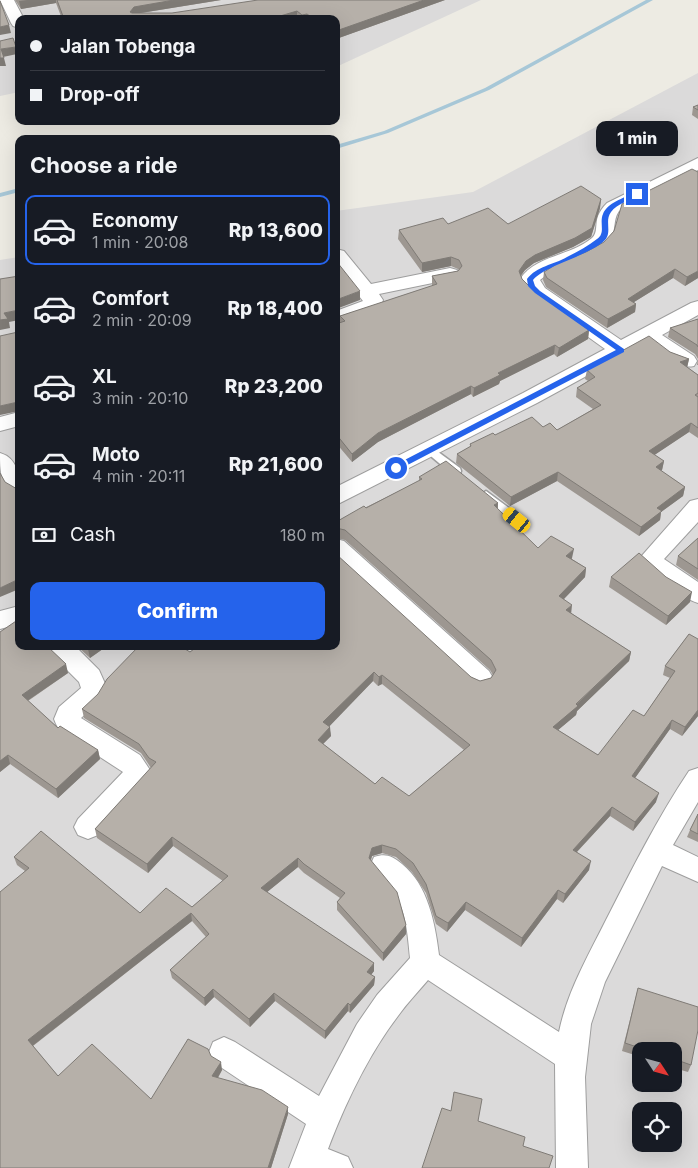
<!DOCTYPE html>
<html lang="en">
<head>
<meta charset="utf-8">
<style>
	:root { --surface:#171b24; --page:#20242c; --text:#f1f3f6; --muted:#9ea1a6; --line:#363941; --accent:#2563eb }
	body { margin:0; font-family:Inter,sans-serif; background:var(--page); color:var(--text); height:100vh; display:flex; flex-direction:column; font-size:19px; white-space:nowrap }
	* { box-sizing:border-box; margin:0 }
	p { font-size:16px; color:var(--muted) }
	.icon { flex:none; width:28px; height:28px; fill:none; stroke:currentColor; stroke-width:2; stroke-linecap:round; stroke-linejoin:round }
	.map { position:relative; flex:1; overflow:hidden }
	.sheet { position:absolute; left:15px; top:135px; width:325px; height:515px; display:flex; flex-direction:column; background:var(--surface); border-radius:10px; box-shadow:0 5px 20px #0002 }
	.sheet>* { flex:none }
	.top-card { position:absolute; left:15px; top:15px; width:325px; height:110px; border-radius:10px; box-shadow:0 5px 20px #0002; display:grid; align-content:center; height:110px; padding:0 15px; background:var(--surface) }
	.needle { width:32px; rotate:126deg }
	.controls { position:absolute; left:632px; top:1042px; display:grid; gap:10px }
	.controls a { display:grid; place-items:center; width:50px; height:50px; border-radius:10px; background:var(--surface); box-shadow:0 5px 20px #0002; font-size:25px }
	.end { position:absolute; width:22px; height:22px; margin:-11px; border:6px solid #2563eb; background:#fff; box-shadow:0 0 0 2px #fff }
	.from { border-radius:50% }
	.bubble { position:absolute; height:35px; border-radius:10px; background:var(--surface); box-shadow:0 5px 20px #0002; font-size:16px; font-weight:800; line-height:35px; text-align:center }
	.car { position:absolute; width:15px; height:30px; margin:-15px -8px; border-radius:6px; box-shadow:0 0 4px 1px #0007; background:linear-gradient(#f5c518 24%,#345 0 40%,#f5c518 0 76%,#345 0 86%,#f5c518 0) }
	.top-card b { display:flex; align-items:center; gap:18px; height:48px; font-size:19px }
	.top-card b+b { border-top:1px solid var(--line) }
	.top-card i { width:12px; height:12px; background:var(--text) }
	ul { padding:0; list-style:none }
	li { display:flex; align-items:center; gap:15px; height:70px; margin:0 10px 8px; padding:0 5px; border:2px solid transparent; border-radius:10px }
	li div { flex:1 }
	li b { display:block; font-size:19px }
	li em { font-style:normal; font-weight:800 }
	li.active { border-color:var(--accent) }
	li>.icon { width:45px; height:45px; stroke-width:1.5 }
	h2 { padding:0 15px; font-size:22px; line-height:60px }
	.pay { display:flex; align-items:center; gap:12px; height:55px; padding:0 15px; font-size:19px }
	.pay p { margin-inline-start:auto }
	.button { display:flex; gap:10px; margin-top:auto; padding:10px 15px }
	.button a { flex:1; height:58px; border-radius:10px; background:var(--accent); color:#fff; font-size:20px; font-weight:800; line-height:58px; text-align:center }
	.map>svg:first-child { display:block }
	.residential { fill:#dbdada; fill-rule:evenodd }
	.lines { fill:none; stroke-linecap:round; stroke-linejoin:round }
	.stream { fill:#a7c7d7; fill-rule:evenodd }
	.lane-casing { stroke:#9e9e9e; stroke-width:3 }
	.street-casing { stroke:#9e9e9e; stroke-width:2 }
	.lane { fill:#fff; fill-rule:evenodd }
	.street { fill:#fff; fill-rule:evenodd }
	.wall { fill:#9d9791; fill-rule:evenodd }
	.shaded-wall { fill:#7f7b76 }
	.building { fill:#b6b0a9; stroke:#7f7b76; fill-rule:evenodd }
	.route { fill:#2563eb }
</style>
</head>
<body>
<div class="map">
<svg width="698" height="1168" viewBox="0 0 698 1168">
	<rect width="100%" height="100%" fill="#edebe3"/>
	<!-- residential -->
	<g class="residential">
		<polygon points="0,0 481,0 336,67 336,19 19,19 19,92 0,96"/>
		<path d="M698,73V1168H0V260L19,257V646H336V211L473,192ZM641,1051H674V1084H641ZM641,1111H674V1144H641Z"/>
	</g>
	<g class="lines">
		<!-- stream -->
		<g class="stream">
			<polygon points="646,0 653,0 489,90 388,133 336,149 336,145 384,131 485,88"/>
			<polygon points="19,188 19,192 0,197 0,193"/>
		</g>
		<defs>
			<g id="lane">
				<polygon points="430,446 460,468 461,471 460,474 452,474 426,452 425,450"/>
				<polygon points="486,491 521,517 522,520 521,523 513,523 482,498 481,495"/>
			</g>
			<g id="street">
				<polygon points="0,0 14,0 24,19 19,19 19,28 13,26 11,23"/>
				<path d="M698,158V170L619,211C612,221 617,233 608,243C591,263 559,263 540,280L545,288L621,340L691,303L698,301V315L662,335L694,356L697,361L694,366C677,370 660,352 647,343L537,403L336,505V487L523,393L605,349L531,296L522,287L520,279C536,255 571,256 592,238C598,233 595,224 598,216C600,211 603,207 607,203Z"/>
				<polygon points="336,249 344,251 371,284 450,268 457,270 460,274 457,278 379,294 383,300 380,308 336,324 336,311 363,301 336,267"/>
				<polygon points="19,412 19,426 0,431 0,417"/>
				<path d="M0,453C20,459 19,479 19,496C0,490 0,470 0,453Z"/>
				<path d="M698,499V522L664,559L698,582V603C680,597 648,576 639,559L690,501Z"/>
				<polygon points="336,539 344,541 489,671 493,678 489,685 480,688 471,685 336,561"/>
				<polygon points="19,606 19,624 0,629 0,611"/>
				<polygon points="47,646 75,646 99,670 107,688 99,702 81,718 140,755 150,770 144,785 98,835 88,839 78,835 74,827 78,819 123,772 60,731 56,724 54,719 59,707 81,688 79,682 50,653"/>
				<path d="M698,768V802L673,845L698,857V882L662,866L605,982L591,1024L585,1077L588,1168H556L555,1064L428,980C418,992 407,1003 398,1016C369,1054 345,1104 328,1149L348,1157L353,1168H289L306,1124L213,1062L209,1052L213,1042L224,1037L235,1042L319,1096L357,1024L377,995L410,958C408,937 406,909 394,893C386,883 376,877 370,866L374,857C386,853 392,856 402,864C428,885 435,923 439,955L559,1032C567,992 588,956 606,920C632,869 657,819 689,771Z"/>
			</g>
		</defs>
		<!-- lane casing -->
		<use href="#lane" class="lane-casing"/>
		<!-- street casing -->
		<use href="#street" class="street-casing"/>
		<!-- lane -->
		<use href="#lane" class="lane"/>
		<!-- street -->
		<use href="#street" class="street"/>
	</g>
	<!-- wall -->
	<g class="wall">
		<polygon points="15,0 221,0 141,13 172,13 445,0 336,39 336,19 62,19 56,3 21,9"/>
		<polygon points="698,105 698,119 692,115 693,107"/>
		<polygon points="601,199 600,208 591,237 573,247 534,263 525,270 521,276 522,279 531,288 589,330 588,339 557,357 554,354 500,381 499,384 473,397 471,394 378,442 352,462 336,443 336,324 340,323 340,316 432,286 432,276 458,271 459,270 458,269 451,266 422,272 398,239 399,230 448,224 508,224"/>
		<polygon points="604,242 698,278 685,286 673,278 634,302 636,304 635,312 607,328 546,287 543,280 544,272 586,252"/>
		<polygon points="698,319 698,365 697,365 698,359 695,354 668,337 670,328"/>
		<polygon points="670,352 689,359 687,367 698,375 698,438 689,432 654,455 664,461 662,470 661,471 685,487 683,496 661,512 660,520 639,536 557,481 510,506 456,463 457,454 470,447 470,444 495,435 543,427 557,430 593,409 576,397 577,388 588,381 585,379 587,370"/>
		<path d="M419,477L498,503V509L538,548L572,558V559L586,568L585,577L564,599L571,613L631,652L629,661L577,711L576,715L558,730L598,755L644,716L670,678L663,675L665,666L689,634L698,716L682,736L670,729L635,778L656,802L633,831L610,816L577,852L589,870L563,903L557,899L521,947L465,910L447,932L436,924L426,893L412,872L396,857L382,853L372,856L371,861L406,925V934L383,961L337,910V902L340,898L304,873L298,867L267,892L374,971L371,975L375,977L374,985L350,1013L348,1011L325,1039L275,1001L250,1027L214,997L205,1006L172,978L170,970L206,937L192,921L33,1046L58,1076L151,1099L211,1056L222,1070L218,1078L288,1114L271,1168H0L25,871L17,865L14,857L140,913L192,907L223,881L173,846L148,873L97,838L95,829L151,768L141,753L84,718L82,709L190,652L471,677L480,681L491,678L493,675L490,670L345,540L336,538V522L419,481ZM373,681L378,686L382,684L464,750L409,796L375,784L323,744L331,736L329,726Z"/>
		<polygon points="698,538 698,580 676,565 678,556"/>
		<polygon points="611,577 690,602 666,625 609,587"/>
		<polygon points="19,619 68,673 28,701 58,728 98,750 100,759 58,798 10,764 0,772"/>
		<polygon points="77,646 107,646 90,658"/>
		<polygon points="698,814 698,842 687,837 690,830"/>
		<polygon points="638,988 691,1065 688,1072 674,1068 674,1051 641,1051 641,1057 622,1051"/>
	</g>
	<!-- shaded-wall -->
	<g class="shaded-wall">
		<polygon points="27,0 56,0 56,3 21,9 19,1"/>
		<polygon points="174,0 221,0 134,14 130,12 134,7"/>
		<polygon points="424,0 445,0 336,39 336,31"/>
		<polygon points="297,11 297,19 270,19"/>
		<polygon points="307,14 307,19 302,19 302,15"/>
		<polygon points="9,25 11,33 0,35 0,27"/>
		<polygon points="16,47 17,54 3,57 1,49"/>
		<polygon points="0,58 4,58 6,66 0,66"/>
		<polygon points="601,199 600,208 591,237 573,247 534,263 525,270 518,279 519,271 526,261"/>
		<polygon points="451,257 451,266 422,272 422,263"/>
		<polygon points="675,269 673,278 626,307 628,299"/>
		<polygon points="698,271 698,278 685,286 687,277"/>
		<polygon points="360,291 360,300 336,309 336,300"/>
		<polygon points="636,304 635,312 607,328 608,319"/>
		<polygon points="19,310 19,320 9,322 10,328 0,330 0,320 4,313"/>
		<polygon points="589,330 588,339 557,357 559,348"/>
		<polygon points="555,345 554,354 500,381 499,384 473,397 474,388 498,373"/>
		<polygon points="689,359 687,368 680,362"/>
		<polygon points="471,386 471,394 378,442 352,462 352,454 378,433"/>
		<polygon points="18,402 19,411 0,415 0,406"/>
		<polygon points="691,423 689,432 647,460 649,451"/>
		<polygon points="664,461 662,470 654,476 656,467"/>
		<polygon points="558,472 557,481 510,506 511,497"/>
		<polygon points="685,487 683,496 661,512 660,520 639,536 641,527 657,508"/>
		<polygon points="498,503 497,513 494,505"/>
		<polygon points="574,549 572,558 565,566 566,556"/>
		<polygon points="586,568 585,577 558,605 559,596"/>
		<polygon points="19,579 19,589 0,597 0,588"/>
		<polygon points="692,592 690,602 666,625 668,616"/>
		<polygon points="572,605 571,615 566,610"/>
		<polygon points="92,646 107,646 90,658 88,649"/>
		<polygon points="631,652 629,661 577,711 576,715 551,736 553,727"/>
		<polygon points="66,664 68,673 24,703 22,695"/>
		<polygon points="374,672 373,681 324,732 323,722"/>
		<polygon points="382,675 382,684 378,686 379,677"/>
		<polygon points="698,710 698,716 682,736 685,727"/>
		<polygon points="672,720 670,729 630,785 632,776"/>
		<polygon points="330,727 331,736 318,749 318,740"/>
		<polygon points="98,750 100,759 58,798 56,789"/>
		<polygon points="8,755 10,764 0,772 0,761"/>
		<polygon points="659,793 656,802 633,831 635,822"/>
		<polygon points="612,807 610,816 571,858 573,850"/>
		<polygon points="172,837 173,846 148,873 147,864"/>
		<polygon points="382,845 382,853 372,856 368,867 369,858 372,848"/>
		<polygon points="298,858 298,867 261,897 261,888"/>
		<polygon points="591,861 589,870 563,903 565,894"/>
		<polygon points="558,890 557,899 521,947 522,938"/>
		<polygon points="466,902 465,910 447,932 448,923"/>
		<polygon points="191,913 192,921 31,1047 28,1040"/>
		<polygon points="406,925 406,934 383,961 383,953"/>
		<polygon points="374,963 374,971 367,980 367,972"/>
		<polygon points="375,977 374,985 350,1013 350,1005"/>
		<polygon points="213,989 214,997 205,1006 204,998"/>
		<polygon points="274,993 275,1001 250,1027 249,1019"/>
		<polygon points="348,1003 348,1011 325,1039 325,1031"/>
		<polygon points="221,1062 222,1070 214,1084 212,1076"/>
		<polygon points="288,1107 288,1114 271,1168 268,1168"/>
	</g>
	<!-- building -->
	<g class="building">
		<polygon points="57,0 174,0 134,7 130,12 132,13 172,13 258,0 424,0 336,31 336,19 314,19 307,14 302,15 297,11 270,19 64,19"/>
		<polygon points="0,1 9,25 0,27"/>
		<polygon points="13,38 16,47 1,49 4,58 0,58 0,41"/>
		<polygon points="698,105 698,110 693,107"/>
		<polygon points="692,169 698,172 698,271 687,277 675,269 628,299 636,304 608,319 547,278 544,272 558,263 586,252 604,242 614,231 622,204"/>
		<polygon points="581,186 601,199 592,228 575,238 535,255 526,261 519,271 522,279 531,288 589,330 559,348 555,345 498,373 500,375 474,388 471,386 378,433 352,454 336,434 336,324 345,321 340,316 437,284 432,276 458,271 462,266 459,260 451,257 422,263 399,230 443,218 448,224 488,208 508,224"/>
		<polygon points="337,262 360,291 336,300 336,263"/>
		<polygon points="19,276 19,310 4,313 8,319 0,320 0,279"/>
		<polygon points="698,319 698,347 697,345 670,328"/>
		<polygon points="18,332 19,333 19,409 18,402 0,406 0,336"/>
		<polygon points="649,336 670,352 689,359 680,362 698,375 698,393 695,395 698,397 698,428 691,423 649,451 664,461 656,467 685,487 657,508 662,511 641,527 558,472 511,497 457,454 471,446 470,444 493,433 495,435 532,417 543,427 550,423 557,430 601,405 577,388 595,377 587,370"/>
		<path d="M446,461L498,503L494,505L538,548L551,536L574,549L566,556L586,568L559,596L572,605L566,610L631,652L576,704L578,706L553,727L598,755L633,710L644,716L675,671L665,666L689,634L698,639V710L685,727L672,720L632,776L659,793L635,822L612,807L573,850L591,861L565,894L558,890L522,938L466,902L448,923L436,916L426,884L413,863L396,849L382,845L372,848L369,858L397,892L406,925L383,953L337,902L345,893L304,864L298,858L261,888L374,963L367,972L375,977L350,1005L348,1003L325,1031L274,993L249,1019L213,989L204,998L170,970L209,934L191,913L28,1040L58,1076L92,1044L151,1099L188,1039L208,1049L211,1056L221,1062L212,1076L262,1090L288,1107L268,1168H0V892L29,868L14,857L41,831L140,913L166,888L192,907L228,876L172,837L147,864L95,829L156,762L149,758L139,744L82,709L98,694L107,679L139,646H180L190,652L198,646H336V554L471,677L480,681L491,678L496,670L491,660L345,530L336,528V522L364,506L366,508L422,479L419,477ZM374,672L379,677L382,675L470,745L409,796L382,777L375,784L318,740L330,727L323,722Z"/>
		<polygon points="19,472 19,579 0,588 0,473 5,482 17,489"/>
		<polygon points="698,538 698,569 678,556"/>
		<polygon points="639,553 666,577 692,592 668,616 611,577"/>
		<polygon points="19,619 19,646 47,646 66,664 22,695 58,728 60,726 98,750 56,789 8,755 0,761 0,632"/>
		<polygon points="85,646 92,646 88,649"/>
		<polygon points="698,814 698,834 690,830"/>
		<polygon points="638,988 698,1007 698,1030 691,1065 674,1059 674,1051 649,1051 625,1043"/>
		<polygon points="454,1092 482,1099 478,1121 525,1137 523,1146 553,1156 549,1168 422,1168 442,1108 451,1111"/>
	</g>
	<!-- route -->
	<path class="route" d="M634,193L640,194C631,201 617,203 611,212C604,221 613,233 604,241C586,257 546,265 533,280L535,286L540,291L624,349V352L398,470H393V466L616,350L535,293L528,286L527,279C537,266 553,265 567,257C577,252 588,246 597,239C606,233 599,223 603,214C607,203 624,198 634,193Z"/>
</svg>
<div class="controls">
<a><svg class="needle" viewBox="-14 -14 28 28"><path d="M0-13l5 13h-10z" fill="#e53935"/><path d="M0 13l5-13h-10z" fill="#9ea1a6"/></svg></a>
<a><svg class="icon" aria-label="locate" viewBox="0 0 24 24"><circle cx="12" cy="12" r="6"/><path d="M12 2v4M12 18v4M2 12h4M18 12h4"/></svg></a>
</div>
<i class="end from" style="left:396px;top:468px"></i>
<i class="end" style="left:637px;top:194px"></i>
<div class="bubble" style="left:596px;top:121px;width:82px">1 min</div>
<i class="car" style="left:517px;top:520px;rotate:309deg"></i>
<div class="top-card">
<b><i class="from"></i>Jalan Tobenga</b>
<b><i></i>Drop-off</b>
</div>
<section class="sheet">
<h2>Choose a ride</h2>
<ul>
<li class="active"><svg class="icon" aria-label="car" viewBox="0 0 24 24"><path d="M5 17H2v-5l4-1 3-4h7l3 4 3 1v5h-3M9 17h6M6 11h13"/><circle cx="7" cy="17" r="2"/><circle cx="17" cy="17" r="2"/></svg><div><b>Economy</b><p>1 min · 20:08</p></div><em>Rp 13,600</em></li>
<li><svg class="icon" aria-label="car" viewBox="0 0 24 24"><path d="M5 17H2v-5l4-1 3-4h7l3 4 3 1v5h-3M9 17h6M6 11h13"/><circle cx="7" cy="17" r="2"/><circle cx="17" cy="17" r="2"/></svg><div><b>Comfort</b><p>2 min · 20:09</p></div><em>Rp 18,400</em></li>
<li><svg class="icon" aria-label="car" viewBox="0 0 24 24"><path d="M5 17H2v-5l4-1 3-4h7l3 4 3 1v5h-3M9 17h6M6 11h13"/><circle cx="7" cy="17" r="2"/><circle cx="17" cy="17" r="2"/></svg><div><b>XL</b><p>3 min · 20:10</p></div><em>Rp 23,200</em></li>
<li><svg class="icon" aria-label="car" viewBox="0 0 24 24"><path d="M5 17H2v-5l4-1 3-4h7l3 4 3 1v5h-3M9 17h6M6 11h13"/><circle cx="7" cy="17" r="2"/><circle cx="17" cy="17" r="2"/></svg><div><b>Moto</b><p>4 min · 20:11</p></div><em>Rp 21,600</em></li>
</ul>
<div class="pay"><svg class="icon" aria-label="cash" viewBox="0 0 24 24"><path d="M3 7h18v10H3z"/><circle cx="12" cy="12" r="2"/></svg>Cash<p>180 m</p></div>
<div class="button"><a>Confirm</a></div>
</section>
</div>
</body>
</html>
